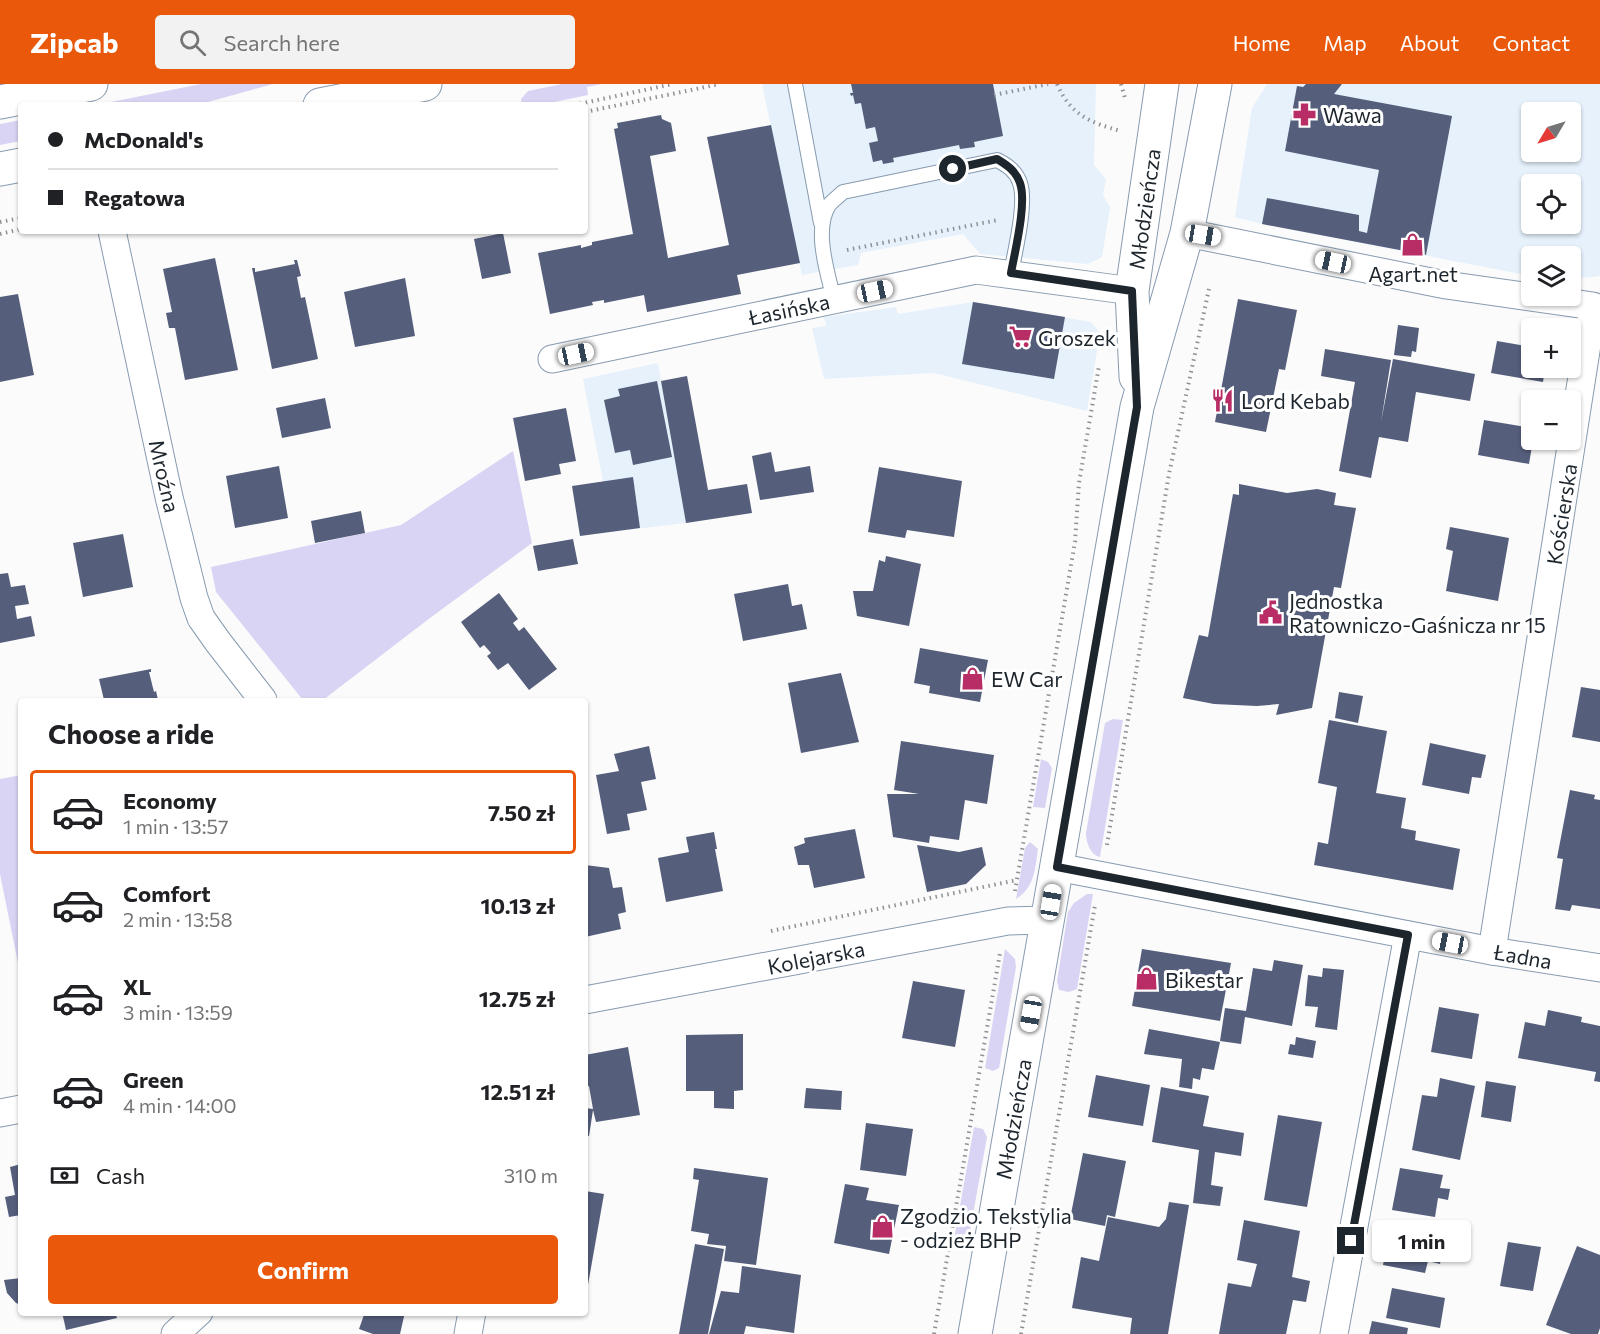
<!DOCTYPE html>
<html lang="en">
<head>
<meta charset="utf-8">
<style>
	:root { --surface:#fff; --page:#f2f2f2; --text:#202124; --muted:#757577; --line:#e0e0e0; --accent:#ea580c }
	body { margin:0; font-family:Commissioner,sans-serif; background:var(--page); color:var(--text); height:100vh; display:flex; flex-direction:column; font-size:22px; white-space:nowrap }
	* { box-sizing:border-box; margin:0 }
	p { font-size:20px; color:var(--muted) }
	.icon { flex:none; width:33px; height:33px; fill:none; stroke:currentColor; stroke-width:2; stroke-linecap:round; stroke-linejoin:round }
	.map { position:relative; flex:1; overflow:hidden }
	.drawer { position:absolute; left:18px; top:614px; width:570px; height:618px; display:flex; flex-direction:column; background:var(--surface); border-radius:6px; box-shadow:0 2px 4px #0004 }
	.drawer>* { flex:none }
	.top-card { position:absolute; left:18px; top:18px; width:570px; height:132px; border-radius:6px; box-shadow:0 2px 4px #0004; display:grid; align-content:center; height:132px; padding:0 30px; background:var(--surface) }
	.needle { width:39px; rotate:232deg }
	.tools { position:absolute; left:1521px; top:18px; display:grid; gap:12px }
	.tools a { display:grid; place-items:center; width:60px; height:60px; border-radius:6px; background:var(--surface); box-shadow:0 2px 4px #0004; font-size:30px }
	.end { position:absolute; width:27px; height:27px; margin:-14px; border:8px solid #1d252d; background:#fff; box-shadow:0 0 0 3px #fff }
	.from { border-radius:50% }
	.bubble { position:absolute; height:42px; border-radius:6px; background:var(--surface); box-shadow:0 2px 4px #0004; font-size:20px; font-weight:700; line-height:42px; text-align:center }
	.car { position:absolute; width:18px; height:36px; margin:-18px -9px; border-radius:8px; box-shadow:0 0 4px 2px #0007; background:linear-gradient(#fff 24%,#345 0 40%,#fff 0 76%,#345 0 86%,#fff 0) }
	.top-card b { display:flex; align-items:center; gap:21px; height:57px; font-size:22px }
	.top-card b+b { border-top:2px solid var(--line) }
	.top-card i { width:15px; height:15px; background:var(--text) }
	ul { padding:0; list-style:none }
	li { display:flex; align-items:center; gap:18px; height:84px; margin:0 12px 9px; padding:0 18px; border:3px solid transparent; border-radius:6px }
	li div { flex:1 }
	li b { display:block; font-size:22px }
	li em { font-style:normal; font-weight:700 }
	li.on { border-color:var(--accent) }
	li>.icon { width:54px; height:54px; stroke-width:1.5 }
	h2 { padding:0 30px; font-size:27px; line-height:72px }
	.pay { display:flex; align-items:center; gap:15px; height:66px; padding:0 30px; font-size:22px }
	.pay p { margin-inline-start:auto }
	.button { display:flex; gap:12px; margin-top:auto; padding:12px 30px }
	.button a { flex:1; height:69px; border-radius:6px; background:var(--accent); color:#fff; font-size:24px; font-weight:700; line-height:69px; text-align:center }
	header { display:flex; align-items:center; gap:36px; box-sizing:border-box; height:84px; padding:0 30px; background:var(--accent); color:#fff }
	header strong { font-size:28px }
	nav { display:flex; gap:33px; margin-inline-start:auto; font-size:21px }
	.search { width:420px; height:54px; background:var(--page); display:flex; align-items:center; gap:15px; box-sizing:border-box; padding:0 21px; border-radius:6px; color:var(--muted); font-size:22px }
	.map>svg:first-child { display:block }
	.built { fill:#e6f1fc; fill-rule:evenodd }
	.green { fill:#dad4f4 }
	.building { fill:#555e7b }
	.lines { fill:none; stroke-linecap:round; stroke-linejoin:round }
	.lane-casing { stroke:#879baf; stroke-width:16 }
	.street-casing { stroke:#879baf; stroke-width:29 }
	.secondary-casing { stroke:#879baf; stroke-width:35 }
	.path { stroke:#8e9296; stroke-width:4; stroke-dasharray:1.5 4.5; stroke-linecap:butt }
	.lane { stroke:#fff; stroke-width:14 }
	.street { stroke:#fff; stroke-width:27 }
	.secondary { stroke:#fff; stroke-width:33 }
	.route { stroke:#1d252d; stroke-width:8 }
	.labels { text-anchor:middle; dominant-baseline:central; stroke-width:6; stroke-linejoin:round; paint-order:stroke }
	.poi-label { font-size:21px; fill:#1d252d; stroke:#fff; text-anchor:start }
	.street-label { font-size:21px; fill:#1d252d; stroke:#fff }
</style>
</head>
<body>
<header>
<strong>Zipcab</strong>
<div class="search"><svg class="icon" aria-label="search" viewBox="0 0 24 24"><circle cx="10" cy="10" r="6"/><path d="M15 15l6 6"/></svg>Search here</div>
<nav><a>Home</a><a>Map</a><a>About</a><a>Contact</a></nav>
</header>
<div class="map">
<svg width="1600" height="1250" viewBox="0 0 1600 1250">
	<rect width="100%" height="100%" fill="#fbfbfb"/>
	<!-- built -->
	<g class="built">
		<polygon points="762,0 1096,0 1094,81 1106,95 1103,111 1110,123 1102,173 1088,180 980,170 963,150 861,169 858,181 802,191"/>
		<path d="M1267,0H1600V192L1571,195L1570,172H1532L1531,192L1262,140L1235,133L1252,24ZM1532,28H1570V68H1532ZM1532,100H1570V140H1532Z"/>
		<polygon points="973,218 1091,238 1100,249 1087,327 934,289 824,295 812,244 826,242 824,233 896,223 898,230"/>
		<polygon points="658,279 686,439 610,448 603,397 583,295"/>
	</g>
	<!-- green -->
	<g class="green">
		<polygon points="201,0 273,0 197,21 96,21"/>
		<polygon points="562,0 602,0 587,3 588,11 540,21 522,21 521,15 528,7"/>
		<polygon points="21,36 21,57 0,61 0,40"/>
		<polygon points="513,367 532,459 430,534 323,616 303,616 216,508 211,483 401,441"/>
		<path d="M1113,635L1123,636L1100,773C1090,771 1086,758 1086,749L1105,639Z"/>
		<polygon points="1041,675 1048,678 1052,684 1045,724 1033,723"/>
		<polygon points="21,691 21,894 0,790 0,695"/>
		<path d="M1030,758L1038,765C1035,785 1035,803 1016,815L1025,764Z"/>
		<polygon points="1087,810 1093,810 1077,905 1069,908 1059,906 1057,897 1068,828 1074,819"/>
		<polygon points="1005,865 1015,875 1016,883 999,984 993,987 985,984"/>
		<polygon points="974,1043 983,1045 987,1053 968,1158 954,1156"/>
	</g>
	<!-- building -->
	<g class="building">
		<polygon points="851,0 993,0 1003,52 974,58 975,63 960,65 959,61 893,74 894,78 883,80 882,76 873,78 869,59 878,57 875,43 866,45 861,19 855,20 853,11 851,12 850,9 853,9"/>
		<polygon points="1306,0 1342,0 1334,10 1452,32 1426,171 1262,140 1267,114 1359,131 1359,147 1367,149 1379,86 1285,67 1297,2 1303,3"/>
		<polygon points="661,31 662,35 671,39 676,67 650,72 668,174 729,161 707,53 771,41 800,179 737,191 741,210 647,228 644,211 604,219 604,216 592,218 593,221 550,230 538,169 581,161 581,164 592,161 592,158 633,150 614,45 618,44 617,39"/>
		<polygon points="503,149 511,189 482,195 474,155"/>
		<polygon points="215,174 238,286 185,296 175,244 169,244 166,229 172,228 163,185"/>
		<polygon points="294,176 297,176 301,192 297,193 301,214 305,213 318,275 272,285 252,184 255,184 255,188 295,180"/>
		<polygon points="405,194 415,252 355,263 344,208"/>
		<polygon points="18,210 34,291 0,298 0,213"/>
		<polygon points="1238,215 1297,226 1285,286 1279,285 1266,348 1215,338"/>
		<polygon points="973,218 1065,233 1054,295 962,280"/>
		<polygon points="1398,241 1419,244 1416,268 1412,267 1411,273 1394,271"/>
		<polygon points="1497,257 1532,263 1532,284 1545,284 1543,298 1491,289"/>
		<polygon points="1325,265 1391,276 1381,338 1393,275 1475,290 1470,317 1416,308 1408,358 1379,353 1371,394 1339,387 1355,298 1321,292"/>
		<polygon points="687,292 708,406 747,400 752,429 686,439 661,297"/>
		<polygon points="657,297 672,373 633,381 630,366 615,369 604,316 620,312 618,305"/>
		<polygon points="325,314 331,344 282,354 276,324"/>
		<polygon points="566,324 576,377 559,380 561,390 525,397 513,334"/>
		<polygon points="1484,336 1532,344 1532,356 1533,356 1529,380 1478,371"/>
		<polygon points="771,368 775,388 810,382 814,408 760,416 752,372"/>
		<polygon points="279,382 288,434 235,444 226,392"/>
		<polygon points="879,383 962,397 954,453 907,446 905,454 868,448"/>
		<polygon points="633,393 640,444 580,452 572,402"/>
		<polygon points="1239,400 1287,409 1317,405 1336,409 1334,421 1356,424 1341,504 1334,503 1312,624 1276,631 1279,620 1257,622 1214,620 1183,614 1199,551 1208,553 1233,410 1239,411"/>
		<polygon points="361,427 365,449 315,459 311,437"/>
		<polygon points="1450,443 1509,454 1498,517 1446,507 1453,467 1446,465"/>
		<polygon points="123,450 133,503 83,513 73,459"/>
		<polygon points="573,455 578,480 538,487 533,462"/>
		<polygon points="886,472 921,480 909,542 857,532 853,507 873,507 879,476 885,478"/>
		<polygon points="8,489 11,503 25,501 29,520 15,522 17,535 31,532 35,552 0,559 0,490"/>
		<polygon points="788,500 792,522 802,520 807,545 743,557 734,510"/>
		<polygon points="499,509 518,535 513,539 519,547 524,543 557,585 529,606 508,579 498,586 487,572 491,569 484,561 480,564 461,538"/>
		<polygon points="920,564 988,576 980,618 929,609 930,602 914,599"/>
		<polygon points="151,585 151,588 149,588 154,608 156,607 158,616 104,616 99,595"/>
		<polygon points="841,589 859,658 801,669 788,599"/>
		<polygon points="1581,603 1600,606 1600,658 1572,653"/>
		<polygon points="1339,608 1363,612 1358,639 1335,634"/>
		<polygon points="1329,636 1387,647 1376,709 1406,714 1401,744 1416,747 1415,756 1460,765 1453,806 1314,781 1318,758 1328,760 1337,703 1318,699"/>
		<polygon points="901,657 994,671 987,720 965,716 959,756 930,752 929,759 893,753 887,710 919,710 894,706"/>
		<polygon points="1430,659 1486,671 1481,694 1472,693 1469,710 1422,701"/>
		<polygon points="649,662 656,695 641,698 647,726 627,730 630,746 607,750 596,691 619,687 614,670"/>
		<polygon points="1570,706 1595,711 1594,715 1600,716 1600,825 1572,821 1570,827 1555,825 1563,775 1557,774"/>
		<polygon points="855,745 865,794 814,804 809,781 798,781 794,763 805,759 804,754"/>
		<polygon points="714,748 717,765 715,765 723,807 666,818 658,774 689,768 686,753"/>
		<polygon points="917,761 959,768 982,763 986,781 966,800 927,808"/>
		<polygon points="585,781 609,784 613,804 622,803 626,828 618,830 621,845 585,853"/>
		<polygon points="1142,865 1231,879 1220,937 1132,922"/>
		<polygon points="1274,876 1303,881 1292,942 1245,933 1241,960 1220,957 1225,924 1246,927 1253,884 1272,887"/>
		<polygon points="1323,884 1344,886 1337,946 1315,943 1318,923 1305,922 1308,891 1322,893"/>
		<polygon points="913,897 965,906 955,963 902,954"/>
		<polygon points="1439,923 1479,930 1472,975 1431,968"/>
		<polygon points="1548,926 1582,933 1581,938 1600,942 1600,998 1594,997 1596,988 1518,974 1525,938 1545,942"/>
		<polygon points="1149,945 1220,958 1214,986 1202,984 1200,996 1193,994 1192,1005 1179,1003 1182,975 1144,970"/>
		<polygon points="743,950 743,1006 734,1007 734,1025 714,1024 714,1007 686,1007 686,951"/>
		<polygon points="1296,953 1316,957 1313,974 1288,970 1290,960 1295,961"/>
		<polygon points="628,963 640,1031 596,1038 593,1026 589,1052 585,1051 585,1024 593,1025 589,1002 585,1003 585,971"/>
		<polygon points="1096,991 1150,1001 1143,1042 1088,1033"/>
		<polygon points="1440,994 1475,1002 1460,1076 1412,1066 1422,1011 1437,1013"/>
		<polygon points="1486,997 1516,1002 1511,1038 1481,1033"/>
		<polygon points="1161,1003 1209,1012 1203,1042 1244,1049 1241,1072 1215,1068 1211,1101 1223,1103 1220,1122 1193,1119 1199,1066 1152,1058"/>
		<polygon points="806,1004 842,1007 841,1026 804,1024"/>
		<polygon points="1278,1031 1322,1038 1307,1123 1264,1116"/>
		<polygon points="866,1039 913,1045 906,1092 860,1086"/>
		<polygon points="1083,1069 1126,1077 1115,1133 1107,1131 1105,1142 1070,1135"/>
		<polygon points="21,1080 21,1131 9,1133 5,1113 15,1111 10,1083"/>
		<polygon points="694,1084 768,1094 756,1181 724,1177 726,1162 707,1160 709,1150 691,1147 699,1096 693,1095"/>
		<polygon points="1400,1084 1443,1091 1440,1104 1450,1105 1448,1116 1438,1114 1435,1133 1392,1126"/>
		<polygon points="845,1100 869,1104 866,1116 899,1121 889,1170 834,1159"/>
		<polygon points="585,1107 604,1110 586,1212 585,1212"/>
		<polygon points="1169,1118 1189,1121 1168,1250 1130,1250 1132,1234 1072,1224 1081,1173 1099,1177 1108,1133 1159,1143 1166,1135"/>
		<polygon points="1244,1136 1300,1147 1292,1193 1310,1197 1306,1218 1293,1216 1286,1250 1219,1250 1228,1199 1251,1203 1257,1180 1237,1176"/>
		<polygon points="1391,1142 1434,1151 1431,1163 1443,1165 1440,1180 1428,1177 1425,1189 1383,1181"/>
		<polygon points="1508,1158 1541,1163 1533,1207 1500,1202"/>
		<polygon points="695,1160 724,1165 708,1250 679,1250"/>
		<polygon points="1577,1162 1600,1171 1600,1244 1598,1250 1571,1250 1546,1241"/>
		<polygon points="742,1182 801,1191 794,1249 746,1242 744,1250 709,1250 721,1207 739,1209"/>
		<polygon points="21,1194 21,1221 16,1219 7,1209 4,1196"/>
		<polygon points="1392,1204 1445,1214 1440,1244 1386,1234"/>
		<polygon points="62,1228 115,1228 117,1234 66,1246"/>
		<polygon points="365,1228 405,1228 400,1250 373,1250 359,1245"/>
		<polygon points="1372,1237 1408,1244 1407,1250 1369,1250"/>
	</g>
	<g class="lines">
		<defs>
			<g id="lane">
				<polyline points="795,0 821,139"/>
				<path d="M834,216C828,190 813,146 829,121C832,117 839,112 843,108L997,76C1007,81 1016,87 1020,99C1027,119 1015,167 1011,189"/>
			</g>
			<g id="street">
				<polyline points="112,147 169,413 194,514 201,534 218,558 263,616"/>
				<polyline points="1187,149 1446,201 1593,222 1492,867"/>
				<polyline points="552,275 976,186 1132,207"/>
				<polyline points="1057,783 1492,867 1600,884"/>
				<polyline points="585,916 1008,837 1048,836"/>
				<polyline points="0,1029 21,1025"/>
				<polyline points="175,1250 199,1228"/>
				<polyline points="468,1250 472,1228"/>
				<polyline points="1334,1250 1408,851"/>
			</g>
			<g id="secondary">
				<polyline points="0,18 91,0"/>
				<polyline points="320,21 425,0"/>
				<polyline points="0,85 21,81"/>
				<polyline points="1136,293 1132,207 1162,0"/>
				<polyline points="975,1250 1137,323 1187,149 1215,0"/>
			</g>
		</defs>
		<!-- lane casing -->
		<use href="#lane" class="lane-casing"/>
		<!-- street casing -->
		<use href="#street" class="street-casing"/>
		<!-- secondary casing -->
		<use href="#secondary" class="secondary-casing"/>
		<!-- path -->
		<g class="path">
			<path d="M1057,0C1070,30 1090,39 1121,47"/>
			<polyline points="1121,0 1125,14"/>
			<polyline points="994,11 1048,0"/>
			<polyline points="574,21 673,0"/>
			<polyline points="585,28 720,0"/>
			<polyline points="0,138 21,134"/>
			<polyline points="0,150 21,145"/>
			<polyline points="847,166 998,136"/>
			<polyline points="1107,761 1169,390 1209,205"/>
			<polyline points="1015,807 1075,458 1079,399 1099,282"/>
			<polyline points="771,847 1017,796"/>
			<polyline points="934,1250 1000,869"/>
			<polyline points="1021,1250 1095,821"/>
		</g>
		<!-- lane -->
		<use href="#lane" class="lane"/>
		<!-- street -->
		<use href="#street" class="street"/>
		<!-- secondary -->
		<use href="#secondary" class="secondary"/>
	</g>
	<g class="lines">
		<!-- route -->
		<path class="route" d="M953,85L997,75C1007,81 1016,87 1020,99C1027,119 1015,167 1011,189L1132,207L1137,323L1057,783L1408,851L1351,1157"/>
	</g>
	<!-- icons -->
	<defs>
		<symbol id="pharmacy-bare" viewBox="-9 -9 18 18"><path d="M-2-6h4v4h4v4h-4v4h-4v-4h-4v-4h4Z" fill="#b82d65" stroke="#fff" stroke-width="2.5" paint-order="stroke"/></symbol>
		<symbol id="shop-bare" viewBox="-9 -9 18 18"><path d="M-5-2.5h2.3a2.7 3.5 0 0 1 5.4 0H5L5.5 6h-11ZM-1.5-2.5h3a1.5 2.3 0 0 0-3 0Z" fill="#b82d65" stroke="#fff" stroke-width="2.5" paint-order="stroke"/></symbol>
		<symbol id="supermarket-bare" viewBox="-9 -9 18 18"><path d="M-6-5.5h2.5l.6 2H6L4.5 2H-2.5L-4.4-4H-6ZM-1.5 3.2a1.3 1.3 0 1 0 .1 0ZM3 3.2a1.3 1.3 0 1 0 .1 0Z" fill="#b82d65" stroke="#fff" stroke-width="2.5" paint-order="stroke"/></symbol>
		<symbol id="restaurant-bare" viewBox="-9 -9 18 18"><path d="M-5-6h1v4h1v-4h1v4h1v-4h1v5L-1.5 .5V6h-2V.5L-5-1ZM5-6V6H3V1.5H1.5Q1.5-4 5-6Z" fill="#b82d65" stroke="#fff" stroke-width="2.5" paint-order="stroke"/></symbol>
		<symbol id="civic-bare" viewBox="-9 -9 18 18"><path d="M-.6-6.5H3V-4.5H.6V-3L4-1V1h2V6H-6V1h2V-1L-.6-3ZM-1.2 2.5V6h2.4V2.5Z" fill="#b82d65" stroke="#fff" stroke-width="2.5" paint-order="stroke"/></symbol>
	</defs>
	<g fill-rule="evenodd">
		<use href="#pharmacy-bare" x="1288" y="14" width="33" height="33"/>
		<use href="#shop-bare" x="1396" y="144" width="33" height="33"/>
		<use href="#supermarket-bare" x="1004" y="236" width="33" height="33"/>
		<use href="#restaurant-bare" x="1206" y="300" width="33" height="33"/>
		<use href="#civic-bare" x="1254" y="512" width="33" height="33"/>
		<use href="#shop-bare" x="956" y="578" width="33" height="33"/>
		<use href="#shop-bare" x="1130" y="878" width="33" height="33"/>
		<use href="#shop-bare" x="866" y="1126" width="33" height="33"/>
	</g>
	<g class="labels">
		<!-- poi labels -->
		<g class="poi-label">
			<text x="1323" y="30">Wawa</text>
			<text x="1413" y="189" text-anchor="middle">Agart.net</text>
			<text x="1038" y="253">Groszek</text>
			<text x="1241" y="316">Lord Kebab</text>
			<text x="1289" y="516">Jednostka<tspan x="1289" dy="24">Ratowniczo-Gaśnicza nr 15</tspan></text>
			<text x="991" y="594">EW Car</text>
			<text x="1165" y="895">Bikestar</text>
			<text x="900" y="1131">Zgodzio. Tekstylia<tspan x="900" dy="24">- odzież BHP</tspan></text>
		</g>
		<!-- street labels -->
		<g class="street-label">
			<text transform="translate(1144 125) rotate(-82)">Młodzieńcza</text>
			<text transform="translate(789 225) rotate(-12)">Łasińska</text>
			<text transform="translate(165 392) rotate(77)">Mroźna</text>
			<text transform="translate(1561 430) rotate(-81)">Kościerska</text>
			<text transform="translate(1523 872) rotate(10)">Ładna</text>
			<text transform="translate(816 873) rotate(-11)">Kolejarska</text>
			<text transform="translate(1013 1035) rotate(-80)">Młodzieńcza</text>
		</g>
	</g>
</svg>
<div class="tools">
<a><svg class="needle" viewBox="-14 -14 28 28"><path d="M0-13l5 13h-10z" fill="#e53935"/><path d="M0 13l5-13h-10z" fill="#757577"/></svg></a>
<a><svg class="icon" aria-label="locate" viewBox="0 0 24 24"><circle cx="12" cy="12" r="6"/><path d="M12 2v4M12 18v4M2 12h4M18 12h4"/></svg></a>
<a><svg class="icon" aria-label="layers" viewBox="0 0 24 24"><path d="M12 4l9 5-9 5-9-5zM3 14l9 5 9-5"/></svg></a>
<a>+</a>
<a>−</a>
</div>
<i class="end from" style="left:953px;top:85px"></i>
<i class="end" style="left:1351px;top:1157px"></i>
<div class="bubble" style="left:1372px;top:1136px;width:99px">1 min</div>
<i class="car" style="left:1203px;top:151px;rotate:99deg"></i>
<i class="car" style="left:1333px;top:178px;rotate:282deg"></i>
<i class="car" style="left:875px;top:207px;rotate:78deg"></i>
<i class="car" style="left:576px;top:270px;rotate:78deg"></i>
<i class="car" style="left:1051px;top:818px;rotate:9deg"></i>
<i class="car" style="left:1450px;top:859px;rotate:281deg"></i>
<i class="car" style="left:1031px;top:930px;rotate:190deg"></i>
<div class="top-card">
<b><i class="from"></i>McDonald's</b>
<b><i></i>Regatowa</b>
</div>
<section class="drawer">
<h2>Choose a ride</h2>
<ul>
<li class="on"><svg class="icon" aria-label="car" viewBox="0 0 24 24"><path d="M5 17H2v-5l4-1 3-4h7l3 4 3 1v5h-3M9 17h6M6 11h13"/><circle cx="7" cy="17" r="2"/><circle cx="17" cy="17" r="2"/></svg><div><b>Economy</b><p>1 min · 13:57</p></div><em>7.50 zł</em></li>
<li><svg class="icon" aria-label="car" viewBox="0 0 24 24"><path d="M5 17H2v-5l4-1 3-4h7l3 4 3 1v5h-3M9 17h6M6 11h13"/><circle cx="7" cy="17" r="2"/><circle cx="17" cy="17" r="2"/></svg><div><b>Comfort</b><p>2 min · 13:58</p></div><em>10.13 zł</em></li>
<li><svg class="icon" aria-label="car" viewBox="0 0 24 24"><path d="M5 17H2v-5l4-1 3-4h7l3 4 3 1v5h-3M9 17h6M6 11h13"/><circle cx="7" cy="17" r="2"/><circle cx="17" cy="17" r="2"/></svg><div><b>XL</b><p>3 min · 13:59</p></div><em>12.75 zł</em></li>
<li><svg class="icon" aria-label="car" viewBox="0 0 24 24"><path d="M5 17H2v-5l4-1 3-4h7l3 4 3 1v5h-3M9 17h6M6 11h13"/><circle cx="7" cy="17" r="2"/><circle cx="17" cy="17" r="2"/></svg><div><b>Green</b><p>4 min · 14:00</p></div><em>12.51 zł</em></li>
</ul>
<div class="pay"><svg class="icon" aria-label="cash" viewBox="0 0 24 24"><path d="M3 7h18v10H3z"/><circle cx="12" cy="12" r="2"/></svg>Cash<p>310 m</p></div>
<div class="button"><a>Confirm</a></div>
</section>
</div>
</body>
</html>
